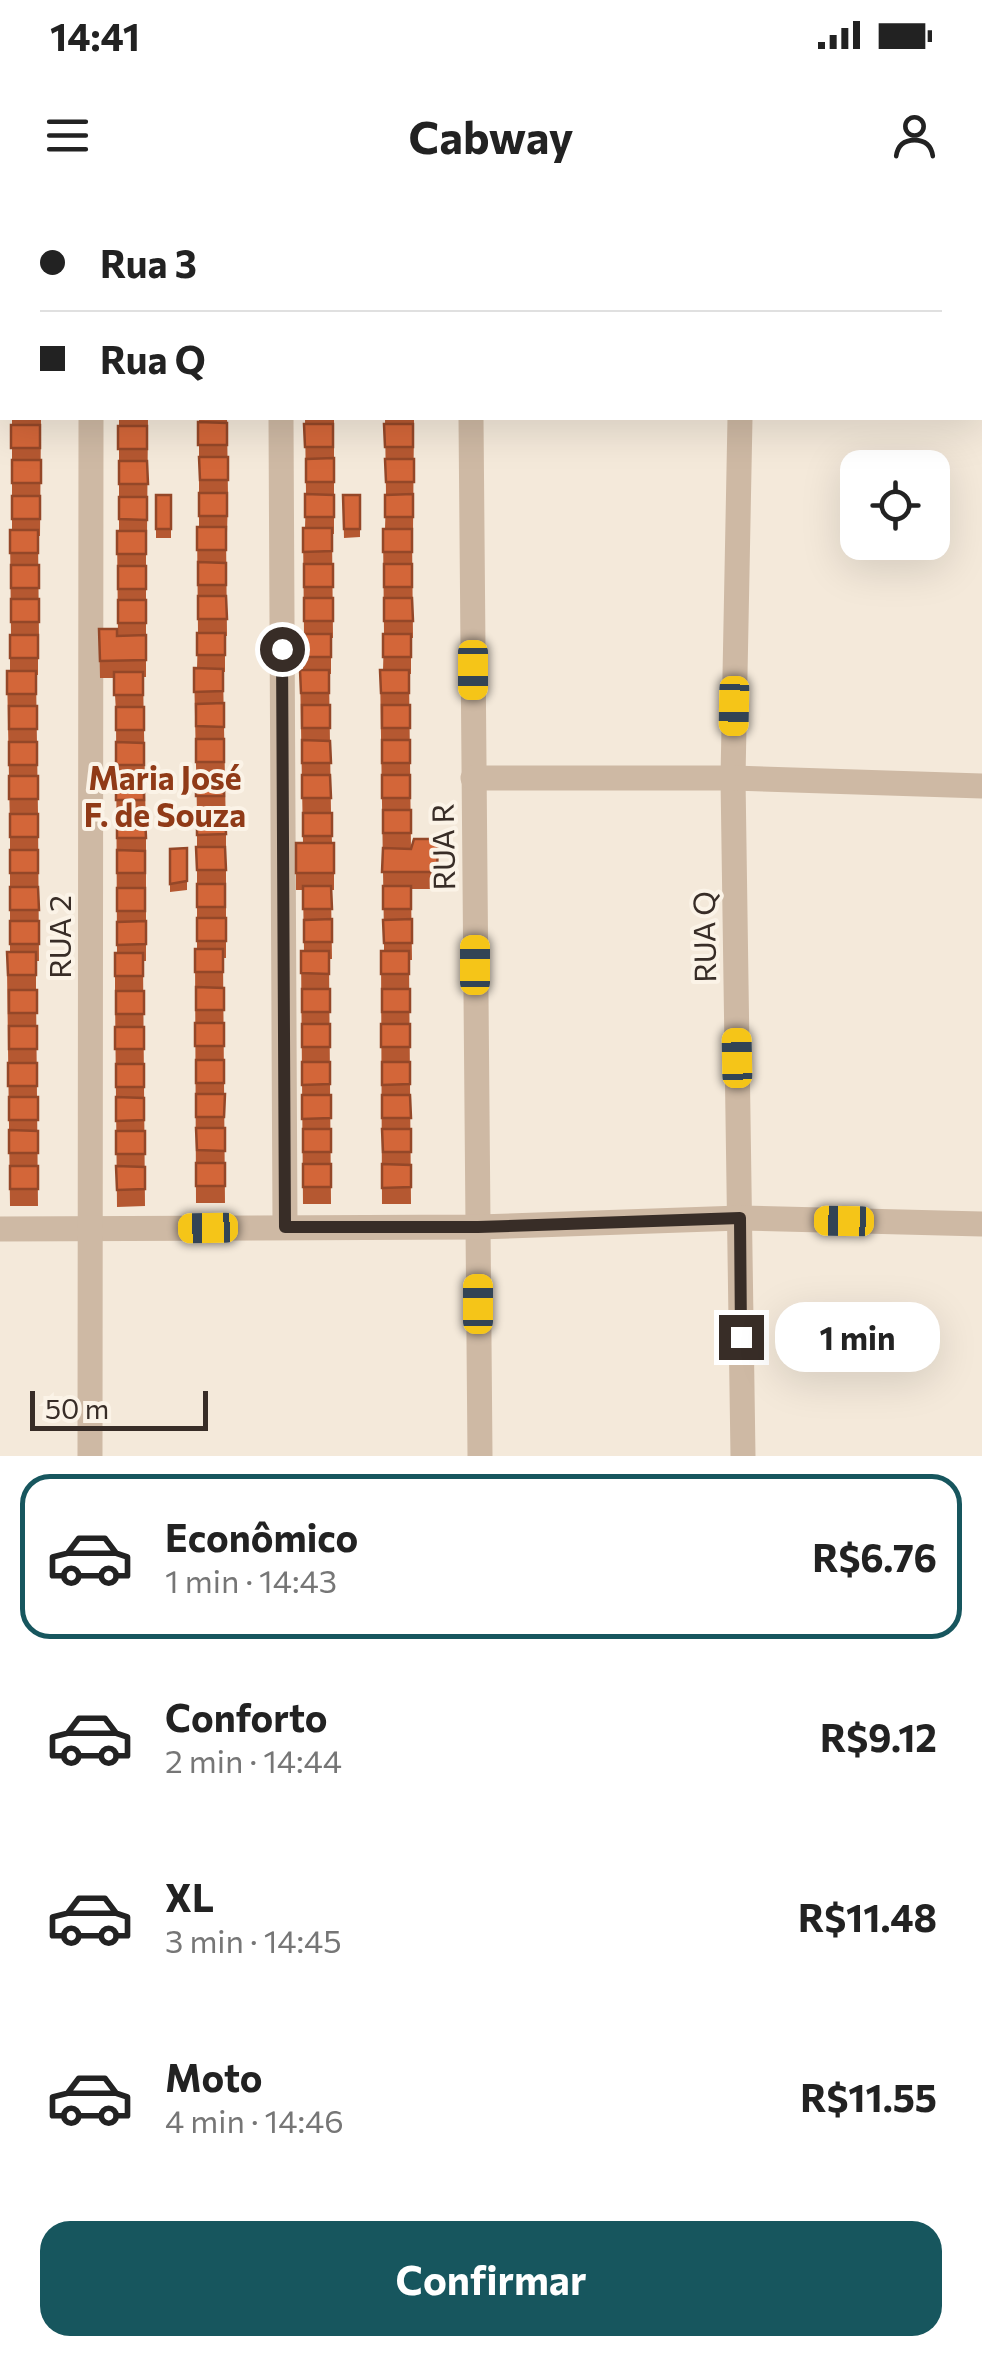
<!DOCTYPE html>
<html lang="pt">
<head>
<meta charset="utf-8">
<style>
	:root { --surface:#fff; --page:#f6f6f6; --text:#222; --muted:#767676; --line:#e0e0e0; --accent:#17565e }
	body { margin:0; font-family:Commissioner,sans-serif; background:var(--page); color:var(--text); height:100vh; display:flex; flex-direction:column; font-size:38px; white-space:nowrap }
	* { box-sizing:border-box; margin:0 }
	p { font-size:32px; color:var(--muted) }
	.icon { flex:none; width:55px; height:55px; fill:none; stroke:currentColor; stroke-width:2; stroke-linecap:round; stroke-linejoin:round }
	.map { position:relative; height:1256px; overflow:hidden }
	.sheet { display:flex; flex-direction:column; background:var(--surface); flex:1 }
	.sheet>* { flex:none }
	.hud { position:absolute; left:0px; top:0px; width:982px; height:220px; box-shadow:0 10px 40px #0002; display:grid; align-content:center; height:220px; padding:0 40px; background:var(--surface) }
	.fabs { position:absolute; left:840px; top:250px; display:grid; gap:20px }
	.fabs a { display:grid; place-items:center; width:110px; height:110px; border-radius:20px; background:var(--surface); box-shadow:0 10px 40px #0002; font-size:50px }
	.scale { position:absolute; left:30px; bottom:25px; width:178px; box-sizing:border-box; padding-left:10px; border:5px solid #382d27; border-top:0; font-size:28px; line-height:35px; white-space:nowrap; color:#382d27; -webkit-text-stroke:8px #fbf3e7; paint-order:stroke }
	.end { position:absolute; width:45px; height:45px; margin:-22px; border:12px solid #382d27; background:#fff; box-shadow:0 0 0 5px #fff }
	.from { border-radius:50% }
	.bubble { position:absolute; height:70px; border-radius:30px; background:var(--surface); box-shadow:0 10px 40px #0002; font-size:32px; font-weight:700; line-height:70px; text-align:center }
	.car { position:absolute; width:30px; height:60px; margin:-30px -15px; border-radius:12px; box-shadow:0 0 8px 2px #0007; background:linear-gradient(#f5c518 24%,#345 0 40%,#f5c518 0 76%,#345 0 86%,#f5c518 0) }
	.hud b { display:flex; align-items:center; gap:35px; height:95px; font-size:38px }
	.hud b+b { border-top:2px solid var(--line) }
	.hud i { width:25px; height:25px; background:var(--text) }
	ul { padding:18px 0 0; list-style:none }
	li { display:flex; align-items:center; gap:30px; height:165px; margin:0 20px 15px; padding:0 20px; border:5px solid transparent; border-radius:30px }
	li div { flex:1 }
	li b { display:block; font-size:38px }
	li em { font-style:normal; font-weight:700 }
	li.active { border-color:var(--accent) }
	li>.icon { width:90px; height:90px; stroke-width:1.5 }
	.primary-button { display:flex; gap:20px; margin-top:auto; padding:20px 40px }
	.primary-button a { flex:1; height:115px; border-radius:30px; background:var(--accent); color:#fff; font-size:40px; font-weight:700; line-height:115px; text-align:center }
	.status { display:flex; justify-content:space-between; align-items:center; height:70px; padding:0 50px; background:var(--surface); direction:ltr }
	.status svg { height:28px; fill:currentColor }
	header { display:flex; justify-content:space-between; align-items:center; height:130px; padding:0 40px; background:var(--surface); font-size:45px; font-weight:700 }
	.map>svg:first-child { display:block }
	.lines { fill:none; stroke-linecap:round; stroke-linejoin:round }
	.minor { stroke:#ceb9a4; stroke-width:25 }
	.wall { fill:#b55831 }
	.building { fill:#d36639; stroke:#944728; stroke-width:2.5 }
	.route { stroke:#382d27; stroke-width:12 }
	.labels { text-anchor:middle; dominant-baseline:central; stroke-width:8; stroke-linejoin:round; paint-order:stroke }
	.street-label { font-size:30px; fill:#382d27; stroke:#fbf3e7 }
	.neighbourhood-label { font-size:32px; font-weight:bold; fill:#903a17; stroke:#fbf3e7 }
</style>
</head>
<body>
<div class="status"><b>14:41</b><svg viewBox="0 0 49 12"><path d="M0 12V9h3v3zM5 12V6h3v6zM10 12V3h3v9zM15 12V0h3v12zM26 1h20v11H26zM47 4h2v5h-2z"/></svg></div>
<header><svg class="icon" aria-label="menu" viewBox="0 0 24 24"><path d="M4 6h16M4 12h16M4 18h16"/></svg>Cabway<svg class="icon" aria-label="person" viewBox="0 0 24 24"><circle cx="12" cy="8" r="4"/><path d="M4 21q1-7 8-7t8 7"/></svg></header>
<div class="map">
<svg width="982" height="1256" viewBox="0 0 982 1256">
	<rect width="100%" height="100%" fill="#f4e9da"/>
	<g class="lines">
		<!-- minor -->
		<g class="minor">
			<polyline points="279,0 279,2"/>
			<polyline points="471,0 471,2"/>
			<polyline points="738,0 738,2"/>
			<polyline points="92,2 92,0"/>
			<polyline points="980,141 982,141"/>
			<polyline points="0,157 2,157"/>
			<polyline points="281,218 285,1027"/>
			<polyline points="471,218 480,1256"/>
			<polyline points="740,218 733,578 743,1256"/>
			<polyline points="473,578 733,578 982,586"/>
			<polyline points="0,1029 478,1027 740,1018 982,1024"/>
			<polyline points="90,1256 91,218"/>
		</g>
	</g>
	<!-- wall -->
	<g class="wall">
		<polygon points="12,218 41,218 40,336 38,336 39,439 38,439 38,475 36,475 38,614 39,761 36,761 36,790 38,1006 10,1006 7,769 10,752 10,631 7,471 10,471 10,435 11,435 10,330 12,330"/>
		<polygon points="119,218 148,218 147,337 146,337 146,477 143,477 146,638 146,761 143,761 145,1006 117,1007 115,793 115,753 117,753 116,512 114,478 100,478 99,429 118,436 117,331 119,331"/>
		<polygon points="199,218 227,218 228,297 227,333 226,333 227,436 225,436 225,472 223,472 226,634 226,758 223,758 225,1003 196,1003 195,749 197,749 197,613 194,468 197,468 198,433 197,327 199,327"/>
		<polygon points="305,218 334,218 334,334 332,334 333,438 331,438 331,474 329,474 331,613 332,643 334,643 334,690 331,690 332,759 329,759 331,1004 303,1004 301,751 304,751 303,690 296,690 296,643 303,643 300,470 303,470 303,434 304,434 303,328 305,328 306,294"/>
		<polygon points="385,218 414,218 413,334 412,334 413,438 411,438 411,474 409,474 411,649 438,656 437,689 411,689 412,760 409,760 411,1004 382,1004 381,751 384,751 384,737 380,470 383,470 384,434 383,329 385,329 386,295"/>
		<rect x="156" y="295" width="15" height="43"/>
		<polygon points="343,295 360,295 360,337 344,338"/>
		<polygon points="187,648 187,690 170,692 170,649"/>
	</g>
	<!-- building -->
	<g class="building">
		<rect x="3" y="0" width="29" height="2"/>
		<rect x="111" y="0" width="28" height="2"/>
		<rect x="191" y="0" width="28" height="2"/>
		<rect x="307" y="0" width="28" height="2"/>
		<rect x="386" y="0" width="29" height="2"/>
		<polygon points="198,222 227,223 227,245 198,245"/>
		<polygon points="304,224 333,224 333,247 305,247"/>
		<polygon points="384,224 413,224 413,247 385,247"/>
		<rect x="11" y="225" width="29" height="23"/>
		<rect x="118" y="226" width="29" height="23"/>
		<polygon points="199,257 228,257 228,280 200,280"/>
		<polygon points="334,258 334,282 306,282 306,259"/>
		<polygon points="385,259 414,259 414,282 386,282"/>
		<rect x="12" y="260" width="29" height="23"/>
		<polygon points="119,261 147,261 148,284 119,284"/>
		<rect x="199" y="293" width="28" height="23"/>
		<polygon points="305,294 334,295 334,317 305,317"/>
		<polygon points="413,294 413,317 385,317 385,295"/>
		<rect x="156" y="295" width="15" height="34"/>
		<polygon points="343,295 360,295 360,329 344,329"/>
		<rect x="12" y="296" width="28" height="23"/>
		<polygon points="119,297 147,297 147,320 119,319"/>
		<rect x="197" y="327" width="29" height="23"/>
		<polygon points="303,328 332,328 332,351 303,352"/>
		<rect x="383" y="329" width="29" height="23"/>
		<rect x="10" y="330" width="28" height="23"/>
		<rect x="117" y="331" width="29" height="23"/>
		<polygon points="198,362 226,363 226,385 198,385"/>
		<rect x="304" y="364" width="29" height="23"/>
		<rect x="384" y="364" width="28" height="23"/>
		<rect x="11" y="365" width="28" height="23"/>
		<rect x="118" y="366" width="28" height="23"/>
		<polygon points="198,396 226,396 227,419 198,419"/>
		<rect x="304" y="398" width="29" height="23"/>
		<polygon points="384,398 412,398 413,421 384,421"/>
		<rect x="11" y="399" width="28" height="23"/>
		<rect x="118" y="400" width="28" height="23"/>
		<polygon points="99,429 117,429 117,436 146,435 146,460 100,461"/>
		<rect x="197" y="433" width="28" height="22"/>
		<rect x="303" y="434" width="28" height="23"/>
		<rect x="383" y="434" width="28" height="23"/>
		<rect x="10" y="435" width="28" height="23"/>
		<polygon points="194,468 223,469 223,491 194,492"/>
		<polygon points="300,470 329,470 329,493 301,493"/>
		<polygon points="380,470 409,470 409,493 381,493"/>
		<rect x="7" y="471" width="29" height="23"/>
		<rect x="114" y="472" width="29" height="23"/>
		<polygon points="224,503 224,527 196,526 196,504"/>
		<rect x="302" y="505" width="28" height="23"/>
		<rect x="382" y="505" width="28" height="23"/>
		<rect x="9" y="506" width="28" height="23"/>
		<rect x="116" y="507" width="28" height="23"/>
		<rect x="196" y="539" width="28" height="23"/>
		<polygon points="302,540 330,541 331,563 302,563"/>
		<rect x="382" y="540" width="28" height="23"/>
		<rect x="9" y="542" width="28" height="23"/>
		<polygon points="116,542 144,543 144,565 116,565"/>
		<polygon points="196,573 224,574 224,596 196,596"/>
		<polygon points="302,575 330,575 331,598 302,598"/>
		<rect x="382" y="575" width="28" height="23"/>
		<rect x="9" y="576" width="29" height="23"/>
		<rect x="116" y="577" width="28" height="23"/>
		<rect x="383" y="610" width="28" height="23"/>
		<polygon points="197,611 225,612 226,634 197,635"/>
		<rect x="303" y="613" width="29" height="23"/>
		<rect x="10" y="614" width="28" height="23"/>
		<polygon points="117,615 145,615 146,638 117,638"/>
		<polygon points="414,639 438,639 437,672 382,672 383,648 411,649"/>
		<rect x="296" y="643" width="38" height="30"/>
		<polygon points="196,647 225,647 226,670 197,670"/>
		<polygon points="187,648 187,681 170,684 170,649"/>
		<rect x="10" y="650" width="28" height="23"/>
		<polygon points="117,650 145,651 145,673 117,673"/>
		<rect x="197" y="684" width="28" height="23"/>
		<polygon points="303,686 331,686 332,709 303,709"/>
		<rect x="383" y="686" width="28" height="23"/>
		<polygon points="10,687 38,687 39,710 10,710"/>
		<rect x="117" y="688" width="28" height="23"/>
		<rect x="197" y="718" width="29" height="23"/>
		<polygon points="332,719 332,742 304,742 304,720"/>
		<polygon points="412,719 412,743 384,743 383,720"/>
		<rect x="10" y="721" width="29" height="23"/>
		<polygon points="146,721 146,744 117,745 117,722"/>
		<rect x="195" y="749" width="28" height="23"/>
		<polygon points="301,751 329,751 329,774 301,773"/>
		<rect x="381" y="751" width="28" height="23"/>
		<polygon points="7,752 36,752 36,775 8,775"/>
		<rect x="115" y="753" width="28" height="23"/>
		<polygon points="196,787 224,788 224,810 196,810"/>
		<rect x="302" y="789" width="28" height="23"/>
		<rect x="382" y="789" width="28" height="23"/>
		<rect x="9" y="790" width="28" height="23"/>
		<rect x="116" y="791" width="28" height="23"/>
		<rect x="195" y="823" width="29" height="23"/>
		<rect x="302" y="824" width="28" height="23"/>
		<rect x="381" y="824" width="29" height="23"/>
		<rect x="9" y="826" width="28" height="23"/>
		<rect x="115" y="827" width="29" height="22"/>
		<rect x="196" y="860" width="28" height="23"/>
		<polygon points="302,862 330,862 330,884 302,885"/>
		<polygon points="382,862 410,862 410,884 382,885"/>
		<rect x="8" y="863" width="29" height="23"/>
		<rect x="116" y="864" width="28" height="23"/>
		<polygon points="196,894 225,894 224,917 196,917"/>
		<polygon points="302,895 331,895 331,918 302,919"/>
		<polygon points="382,895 410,895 411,918 382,918"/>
		<rect x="9" y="897" width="29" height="23"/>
		<polygon points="116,897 144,898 144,920 116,921"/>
		<polygon points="196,928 225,928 225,951 197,950"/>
		<rect x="303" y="929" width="28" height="23"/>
		<polygon points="382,929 411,929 411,952 383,952"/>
		<polygon points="9,930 38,931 38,953 9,953"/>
		<rect x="116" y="931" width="29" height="23"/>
		<rect x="196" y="963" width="29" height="23"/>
		<rect x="303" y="964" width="28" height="23"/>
		<polygon points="382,964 411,965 411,987 382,988"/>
		<rect x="10" y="966" width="28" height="23"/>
		<polygon points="116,966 145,967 145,989 117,990"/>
	</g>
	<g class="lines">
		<!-- route -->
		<polyline class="route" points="282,449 285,1027 478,1027 740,1018 741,1137"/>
	</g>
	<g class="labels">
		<!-- street labels -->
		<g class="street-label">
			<text transform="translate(442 647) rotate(-91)">RUA R</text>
			<text transform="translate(58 737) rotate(-90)">RUA 2</text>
			<text transform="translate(703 737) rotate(-91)">RUA Q</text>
		</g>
		<!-- neighbourhood labels -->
		<g class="neighbourhood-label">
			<text x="165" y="577">Maria José<tspan x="165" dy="37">F. de Souza</tspan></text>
		</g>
	</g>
</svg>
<div class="fabs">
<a><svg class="icon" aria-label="locate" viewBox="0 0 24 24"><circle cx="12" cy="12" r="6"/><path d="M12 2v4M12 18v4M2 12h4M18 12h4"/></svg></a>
</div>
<div class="scale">50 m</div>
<i class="end from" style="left:282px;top:449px"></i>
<i class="end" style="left:741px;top:1137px"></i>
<div class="bubble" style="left:775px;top:1102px;width:165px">1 min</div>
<i class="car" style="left:473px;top:470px;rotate:180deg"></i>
<i class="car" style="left:734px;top:506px;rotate:181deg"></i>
<i class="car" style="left:475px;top:765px;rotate:0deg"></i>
<i class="car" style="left:737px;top:858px;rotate:359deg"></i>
<i class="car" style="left:844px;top:1021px;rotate:271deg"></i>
<i class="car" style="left:208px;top:1028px;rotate:269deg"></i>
<i class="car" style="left:478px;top:1104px;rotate:0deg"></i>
<div class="hud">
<b><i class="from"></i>Rua 3</b>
<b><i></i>Rua Q</b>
</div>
</div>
<section class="sheet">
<ul>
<li class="active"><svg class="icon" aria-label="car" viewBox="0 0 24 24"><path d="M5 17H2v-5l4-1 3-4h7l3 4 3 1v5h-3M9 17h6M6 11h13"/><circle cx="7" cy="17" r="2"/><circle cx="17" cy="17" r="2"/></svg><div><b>Econômico</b><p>1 min · 14:43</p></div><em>R$6.76</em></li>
<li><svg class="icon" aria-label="car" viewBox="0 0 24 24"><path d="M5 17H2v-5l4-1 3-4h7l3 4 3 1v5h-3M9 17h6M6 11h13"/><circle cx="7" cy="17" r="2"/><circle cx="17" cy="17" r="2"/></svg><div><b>Conforto</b><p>2 min · 14:44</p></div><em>R$9.12</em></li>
<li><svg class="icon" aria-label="car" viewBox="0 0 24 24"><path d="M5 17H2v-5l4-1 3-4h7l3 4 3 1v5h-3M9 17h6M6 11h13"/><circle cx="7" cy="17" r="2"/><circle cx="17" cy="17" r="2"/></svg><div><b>XL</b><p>3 min · 14:45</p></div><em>R$11.48</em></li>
<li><svg class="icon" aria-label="car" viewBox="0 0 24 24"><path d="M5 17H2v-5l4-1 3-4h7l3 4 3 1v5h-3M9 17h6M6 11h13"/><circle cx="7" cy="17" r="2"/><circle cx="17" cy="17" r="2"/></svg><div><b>Moto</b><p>4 min · 14:46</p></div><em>R$11.55</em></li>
</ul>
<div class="primary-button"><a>Confirmar</a></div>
</section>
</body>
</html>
